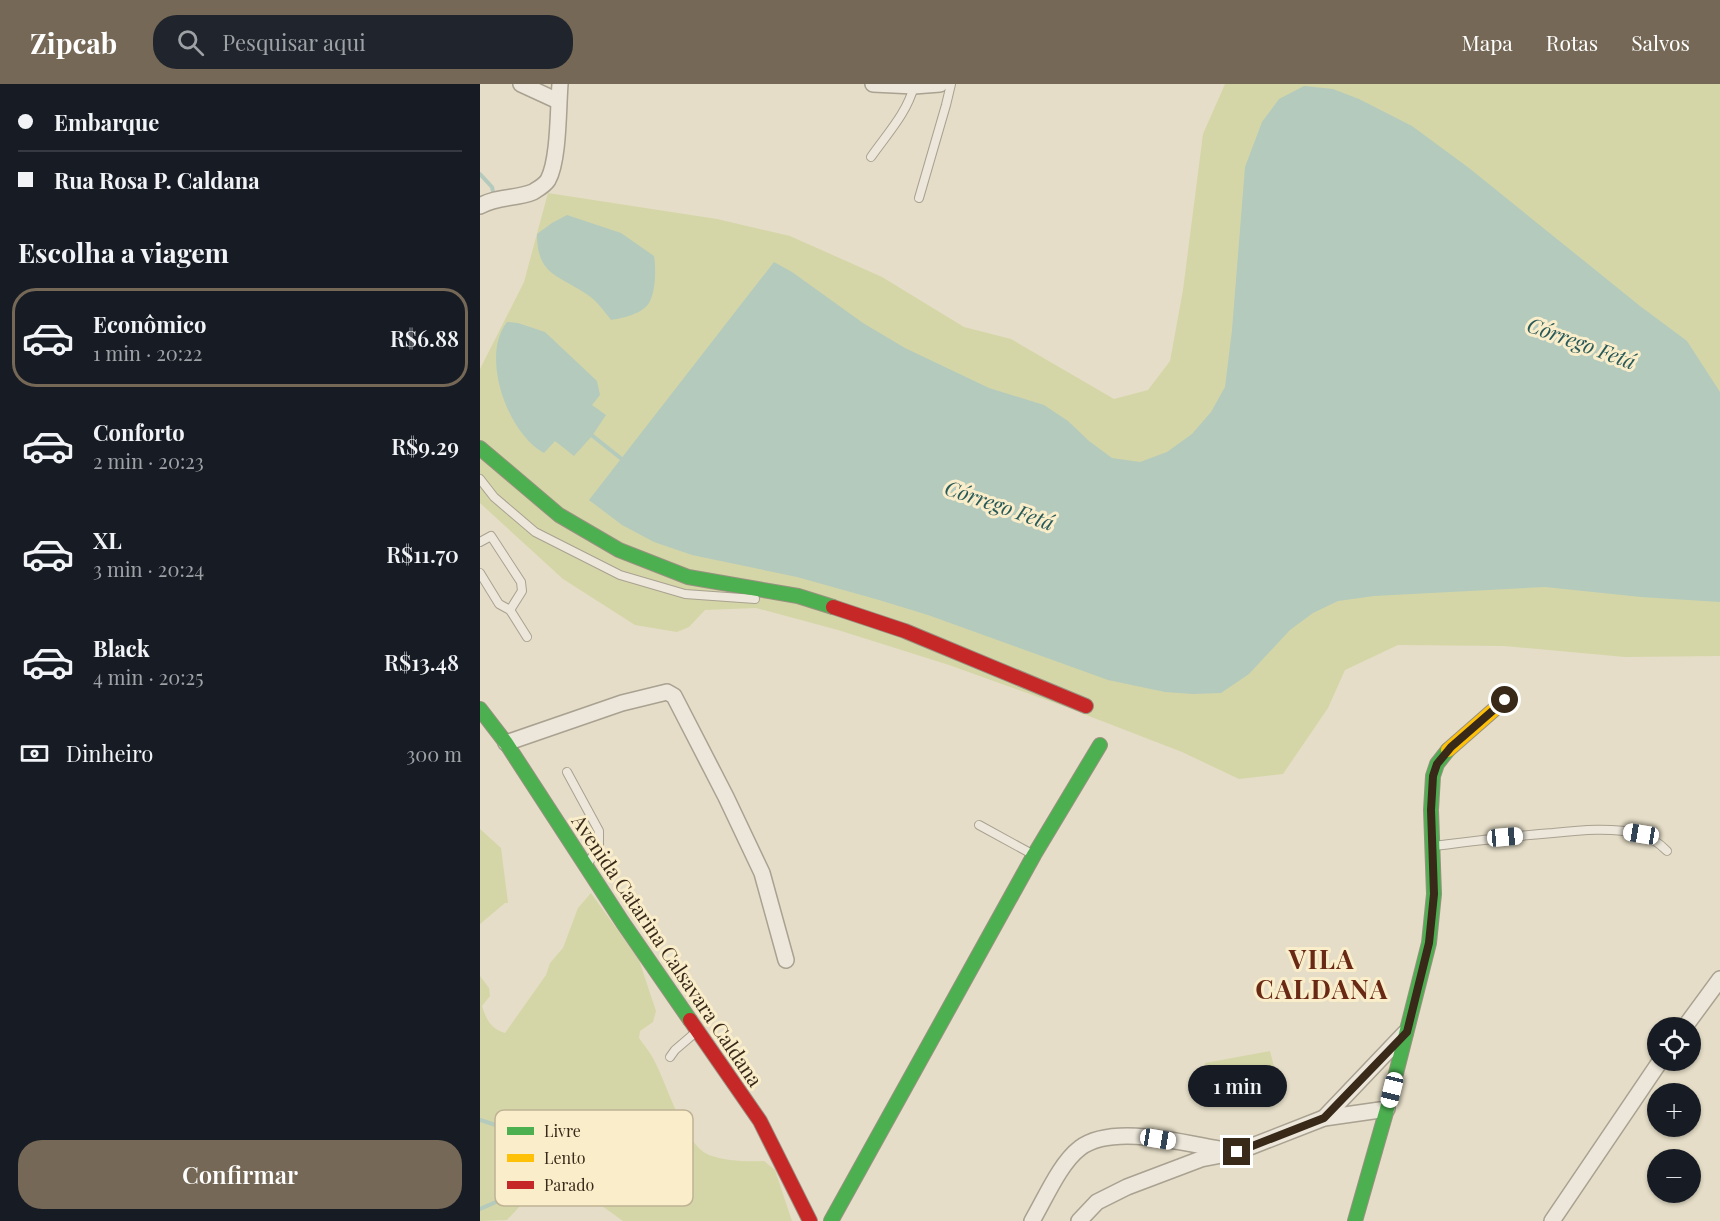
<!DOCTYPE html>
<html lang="pt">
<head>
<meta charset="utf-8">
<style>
	:root { --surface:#171b24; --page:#20242c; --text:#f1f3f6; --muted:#9ea1a6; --line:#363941; --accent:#756856 }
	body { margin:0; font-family:"Playfair Display",serif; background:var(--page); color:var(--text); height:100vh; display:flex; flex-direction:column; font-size:22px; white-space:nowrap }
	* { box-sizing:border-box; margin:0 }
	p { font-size:20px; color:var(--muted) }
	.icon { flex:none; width:33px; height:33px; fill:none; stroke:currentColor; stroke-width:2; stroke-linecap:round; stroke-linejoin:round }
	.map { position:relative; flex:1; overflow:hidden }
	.panel { display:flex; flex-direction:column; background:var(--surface); width:480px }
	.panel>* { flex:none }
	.banner { display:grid; align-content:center; height:132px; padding:0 18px; background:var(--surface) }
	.tools { position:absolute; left:1167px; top:933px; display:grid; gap:12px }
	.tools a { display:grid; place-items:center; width:54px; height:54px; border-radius:50%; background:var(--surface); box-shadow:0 2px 4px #0004; font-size:30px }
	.end { position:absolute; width:27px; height:27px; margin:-14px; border:8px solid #382919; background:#fff; box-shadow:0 0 0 3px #fff }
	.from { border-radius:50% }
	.bubble { position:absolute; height:42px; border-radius:21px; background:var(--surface); box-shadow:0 2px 4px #0004; font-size:20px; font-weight:600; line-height:42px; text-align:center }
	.car { position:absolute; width:18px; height:36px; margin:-18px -9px; border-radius:8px; box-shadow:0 0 4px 2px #0007; background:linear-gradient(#fff 24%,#345 0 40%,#fff 0 76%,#345 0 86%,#fff 0) }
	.banner b { display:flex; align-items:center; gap:21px; height:57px; font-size:22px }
	.banner b+b { border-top:2px solid var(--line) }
	.banner i { width:15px; height:15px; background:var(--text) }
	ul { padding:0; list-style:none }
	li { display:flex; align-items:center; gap:18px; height:99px; margin:0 12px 9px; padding:0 6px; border:3px solid transparent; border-radius:24px }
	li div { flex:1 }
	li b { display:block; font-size:22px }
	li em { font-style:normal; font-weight:600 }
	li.current { border-color:var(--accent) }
	li>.icon { width:54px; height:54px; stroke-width:1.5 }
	h2 { padding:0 18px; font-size:27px; line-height:72px }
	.pay { display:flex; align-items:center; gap:15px; height:66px; padding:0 18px; font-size:22px }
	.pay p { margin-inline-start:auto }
	.primary-button { display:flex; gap:12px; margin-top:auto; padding:12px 18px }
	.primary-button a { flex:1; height:69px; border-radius:24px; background:var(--accent); color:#fff; font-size:24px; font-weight:600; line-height:69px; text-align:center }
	header { display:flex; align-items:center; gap:36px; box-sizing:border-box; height:84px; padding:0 30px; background:var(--accent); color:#fff }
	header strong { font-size:28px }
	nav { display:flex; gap:33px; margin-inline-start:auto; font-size:21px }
	.search { width:420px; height:54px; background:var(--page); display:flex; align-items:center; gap:15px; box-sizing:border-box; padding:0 21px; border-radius:24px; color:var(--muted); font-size:22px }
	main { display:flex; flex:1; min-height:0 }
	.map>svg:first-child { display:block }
	.green { fill:#d4d6a7 }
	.water { fill:#b4cabd }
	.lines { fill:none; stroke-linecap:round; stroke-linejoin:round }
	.stream { stroke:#b4cabd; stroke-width:4 }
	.lane-casing { stroke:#a9a191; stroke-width:10 }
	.street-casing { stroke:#a9a191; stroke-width:18 }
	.fast-casing { stroke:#999181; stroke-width:16 }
	.slow-casing { stroke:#999181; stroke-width:16 }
	.jam-casing { stroke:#999181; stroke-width:16 }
	.lane { stroke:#ece7da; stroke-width:8 }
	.street { stroke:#ece7da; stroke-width:15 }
	.fast { stroke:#4caf50; stroke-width:14 }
	.slow { stroke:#ffc107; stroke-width:14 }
	.jam { stroke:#c62828; stroke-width:14 }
	.route { stroke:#382919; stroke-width:8 }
	.labels { text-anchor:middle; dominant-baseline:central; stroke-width:6; stroke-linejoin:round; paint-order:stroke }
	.street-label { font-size:20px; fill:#382919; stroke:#f9edca }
	.water-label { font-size:21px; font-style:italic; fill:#275958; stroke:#f9edca }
	.district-label { font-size:26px; font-weight:bold; letter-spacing:1.5px; fill:#692914; stroke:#f9edca }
	.key { fill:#f9edca; stroke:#bfb295; stroke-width:1.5 }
	.key-label { font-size:16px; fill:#382919 }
</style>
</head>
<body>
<header>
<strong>Zipcab</strong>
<div class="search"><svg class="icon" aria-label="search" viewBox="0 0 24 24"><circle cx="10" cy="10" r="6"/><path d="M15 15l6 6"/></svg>Pesquisar aqui</div>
<nav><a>Mapa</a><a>Rotas</a><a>Salvos</a></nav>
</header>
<main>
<section class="panel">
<div class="banner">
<b><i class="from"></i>Embarque</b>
<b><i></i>Rua Rosa P. Caldana</b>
</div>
<h2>Escolha a viagem</h2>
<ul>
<li class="current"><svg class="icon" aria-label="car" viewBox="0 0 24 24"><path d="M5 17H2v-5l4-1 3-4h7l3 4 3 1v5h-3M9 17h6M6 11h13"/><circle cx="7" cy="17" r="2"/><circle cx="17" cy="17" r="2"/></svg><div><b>Econômico</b><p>1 min · 20:22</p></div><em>R$6.88</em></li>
<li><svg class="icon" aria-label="car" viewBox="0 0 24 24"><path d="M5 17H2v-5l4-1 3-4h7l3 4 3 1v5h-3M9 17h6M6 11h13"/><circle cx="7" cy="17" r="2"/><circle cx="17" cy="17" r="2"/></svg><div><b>Conforto</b><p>2 min · 20:23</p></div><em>R$9.29</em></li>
<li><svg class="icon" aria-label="car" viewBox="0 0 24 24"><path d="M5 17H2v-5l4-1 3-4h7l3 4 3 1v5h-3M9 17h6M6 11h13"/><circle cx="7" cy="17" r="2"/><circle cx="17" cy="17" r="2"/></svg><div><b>XL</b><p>3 min · 20:24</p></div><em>R$11.70</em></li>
<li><svg class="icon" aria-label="car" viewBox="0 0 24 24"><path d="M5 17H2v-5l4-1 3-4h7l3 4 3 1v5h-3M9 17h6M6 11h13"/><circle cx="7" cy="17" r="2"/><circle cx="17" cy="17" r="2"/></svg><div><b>Black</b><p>4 min · 20:25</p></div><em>R$13.48</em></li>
</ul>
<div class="pay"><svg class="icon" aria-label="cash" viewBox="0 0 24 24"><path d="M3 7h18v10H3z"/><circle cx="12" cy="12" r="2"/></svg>Dinheiro<p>300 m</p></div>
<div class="primary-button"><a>Confirmar</a></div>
</section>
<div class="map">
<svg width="1240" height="1137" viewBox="0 0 1240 1137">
	<rect width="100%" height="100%" fill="#e5ddc7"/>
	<!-- green -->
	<g class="green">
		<polygon points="745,0 1240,0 1240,572 1145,573 1024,562 918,561 865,586 848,624 803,690 759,695 702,668 583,622 469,581 358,546 276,524 225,526 209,543 197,548 155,541 83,495 0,419 0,285 44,198 68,109 237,135 310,152 402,193 484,243 531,255 634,315 668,306 690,277 703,206 723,50"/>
		<polygon points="0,745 21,764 28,819 25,819 0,840"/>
		<path d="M111,809L159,876L176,927L173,938L160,947L159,954C164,961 170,968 174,976C187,1000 204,1061 229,1071C245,1077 267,1078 284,1077L295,1086L312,1137H143L104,1109L67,1090L46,1096L41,1121L27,1136L0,1137V892L9,904L10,912L2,922C6,935 11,945 25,949L66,891L70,879L83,864L98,824Z"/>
		<polygon points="790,967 799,1002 732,1012 725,979"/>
	</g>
	<!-- water -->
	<g class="water">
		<polygon points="824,2 853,5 879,15 932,42 989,84 1160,222 1207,257 1240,308 1240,518 1161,513 1065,503 894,512 858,517 833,529 810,546 769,590 741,609 713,610 685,608 628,596 448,531 399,516 317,493 212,471 174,458 142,441 109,416 294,178 312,188 383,239 425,264 509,304 564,321 588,337 609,357 632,374 660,378 687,368 712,350 731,328 745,303 752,246 765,83 782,38 799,15"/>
		<path d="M87,131L141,149L174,172C176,184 176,207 169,219C162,230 143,234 131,236C124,227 117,217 108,211C79,191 57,192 57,150L72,139Z"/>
		<path d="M27,238L38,239L65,248L117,297L120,311L112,321L126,331L112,352L94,372L75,357L64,369C27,349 0,272 27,238Z"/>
	</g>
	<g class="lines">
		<!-- stream -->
		<g class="stream">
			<polyline points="0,90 12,103 14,112"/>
			<polyline points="109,349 143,376"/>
			<polyline points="0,1036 22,1043 33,1077 16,1118 0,1125"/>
		</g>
		<defs>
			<g id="lane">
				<path d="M391,73C407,50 427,29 434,2"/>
				<polyline points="439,114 466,21 471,0"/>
				<polyline points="0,395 14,413 55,448 140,491 205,510 275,515"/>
				<polyline points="0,458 11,452 41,498 42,507 30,526"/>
				<polyline points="0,489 19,520 30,526 47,553"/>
				<polyline points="87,688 119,747 119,762 107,781"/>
				<polyline points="499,741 552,770"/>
				<path d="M954,762C993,757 1033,752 1073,749C1101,746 1132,743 1160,750C1171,753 1179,759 1187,767"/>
				<polyline points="190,973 195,966 216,948"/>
			</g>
			<g id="street">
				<polyline points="41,0 78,17"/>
				<polyline points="393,0 434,2 460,0"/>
				<path d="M0,122C17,112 36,115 53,108C58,105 65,101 68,96C79,76 78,25 80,0"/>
				<polyline points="26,659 142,619 187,608 194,612 246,713 282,789 306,876"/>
				<polyline points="1204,944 1240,895"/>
				<polyline points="844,1034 925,949"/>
				<path d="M552,1137C565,1115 580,1079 600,1064C633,1039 707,1060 745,1066"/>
				<polyline points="599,1137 617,1118 647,1103 721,1075 757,1068 844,1034 907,1025"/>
				<polyline points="1072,1137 1181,976"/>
			</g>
			<g id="fast">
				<polyline points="0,364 79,431 139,466 208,493 318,512 353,523"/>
				<polyline points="0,625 26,659 143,839 210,936"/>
				<polyline points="351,1137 554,771 620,661"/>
				<polyline points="875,1137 907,1025 949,859 954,810 951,726 953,692 957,680 968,666"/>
			</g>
			<polyline id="slow" points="968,666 1025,616"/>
			<g id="jam">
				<polyline points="353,523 425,547 606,622"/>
				<polyline points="210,936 280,1037 330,1137"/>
			</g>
		</defs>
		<!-- lane casing -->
		<use href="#lane" class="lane-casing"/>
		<!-- street casing -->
		<use href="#street" class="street-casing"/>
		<!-- fast casing -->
		<use href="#fast" class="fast-casing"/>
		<!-- slow casing -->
		<use href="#slow" class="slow-casing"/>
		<!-- jam casing -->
		<use href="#jam" class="jam-casing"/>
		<!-- lane -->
		<use href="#lane" class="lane"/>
		<!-- street -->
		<use href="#street" class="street"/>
		<!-- fast -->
		<use href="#fast" class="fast"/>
		<!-- slow -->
		<use href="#slow" class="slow"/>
		<!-- jam -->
		<use href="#jam" class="jam"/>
	</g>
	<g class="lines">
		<!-- route -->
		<polyline class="route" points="757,1068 844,1034 927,948 949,859 954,810 951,726 953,692 957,680 971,663 1025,616"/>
	</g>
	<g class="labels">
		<!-- street labels -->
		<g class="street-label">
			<text transform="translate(188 866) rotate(56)">Avenida Catarina Calsavara Caldana</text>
		</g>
		<!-- water labels -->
		<g class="water-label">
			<text transform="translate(1102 258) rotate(20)">Córrego Fetá</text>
			<text transform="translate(520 420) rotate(19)">Córrego Fetá</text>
		</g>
		<!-- district labels -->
		<g class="district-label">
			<text x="842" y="874">VILA<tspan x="842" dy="30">CALDANA</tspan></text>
		</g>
	</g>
	<!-- legend -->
	<rect x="15" y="1026" width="198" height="96" rx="9" class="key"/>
	<rect x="27" y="1043" width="27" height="8" fill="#4caf50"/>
	<rect x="27" y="1070" width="27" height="8" fill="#ffc107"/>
	<rect x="27" y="1097" width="27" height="8" fill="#c62828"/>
	<g class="key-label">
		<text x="64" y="1053">Livre</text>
		<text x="64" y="1080">Lento</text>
		<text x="64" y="1107">Parado</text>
	</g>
</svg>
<div class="tools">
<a><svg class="icon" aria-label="locate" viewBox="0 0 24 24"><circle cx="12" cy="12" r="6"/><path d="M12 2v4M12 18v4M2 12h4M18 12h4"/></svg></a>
<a>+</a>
<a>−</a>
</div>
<i class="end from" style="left:1025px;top:616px"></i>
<i class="end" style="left:757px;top:1068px"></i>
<div class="bubble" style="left:708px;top:981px;width:99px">1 min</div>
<i class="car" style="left:1161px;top:750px;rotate:279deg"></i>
<i class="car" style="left:1025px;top:753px;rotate:85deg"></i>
<i class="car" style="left:912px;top:1006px;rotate:194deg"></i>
<i class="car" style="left:678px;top:1055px;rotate:99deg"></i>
</div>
</main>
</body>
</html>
